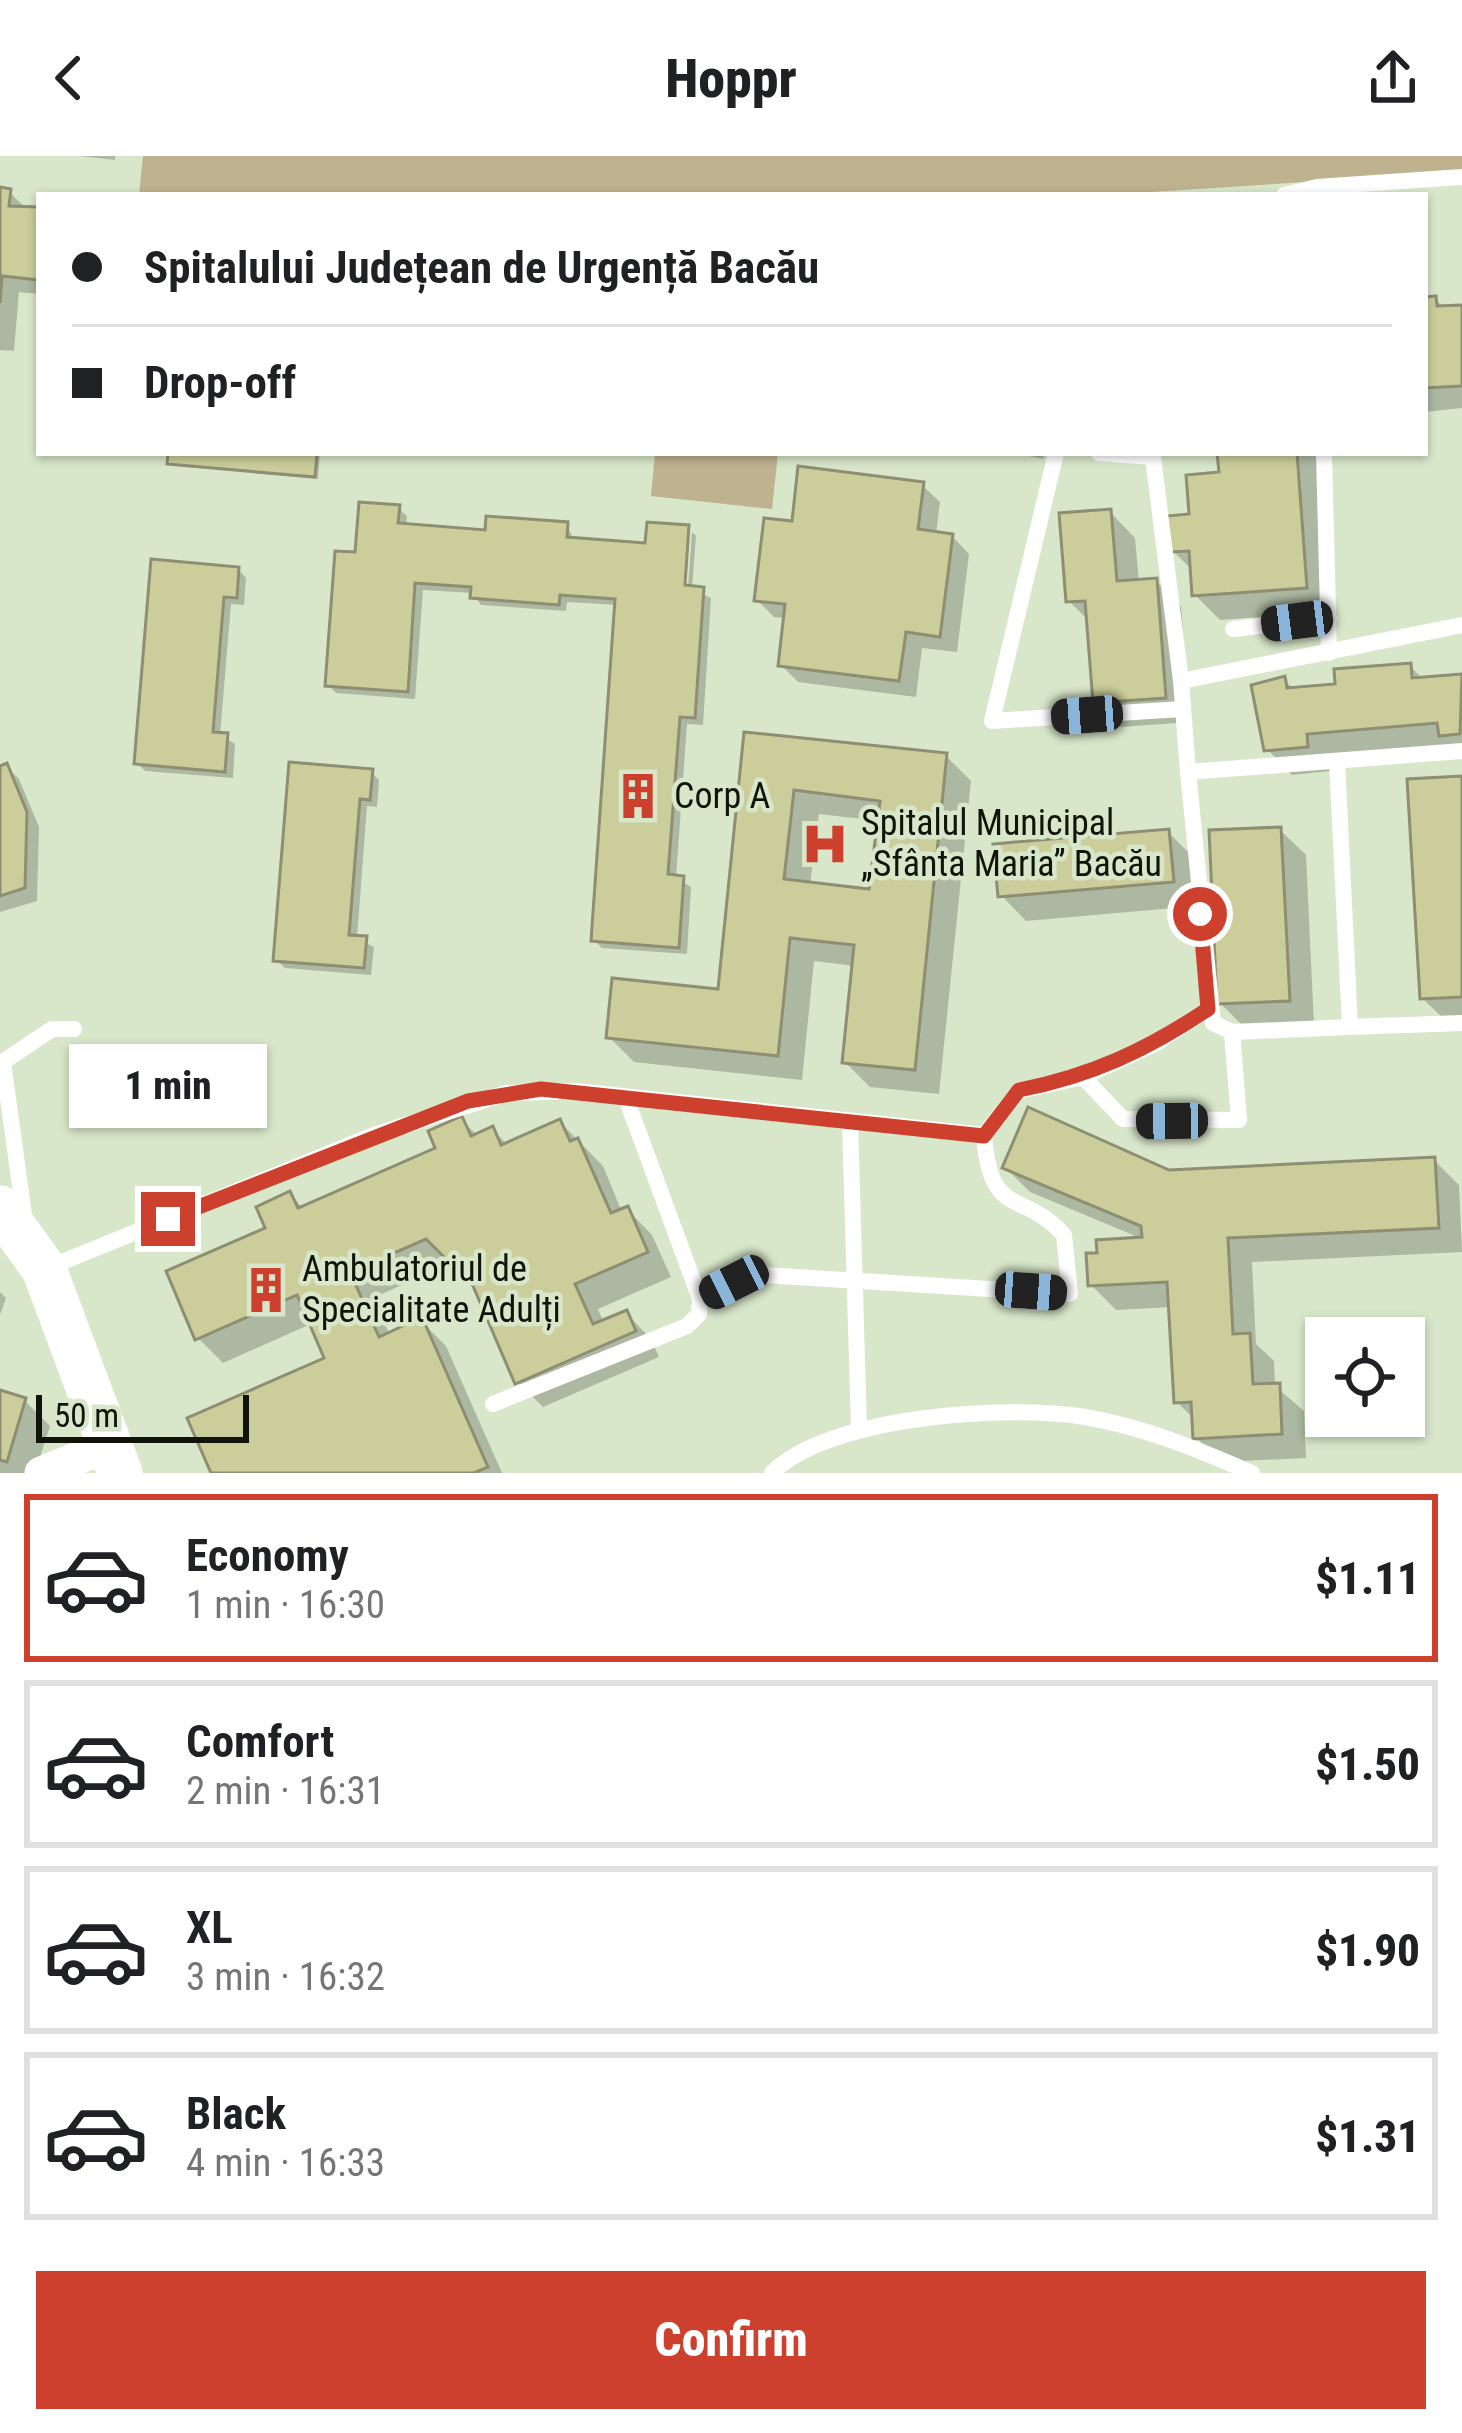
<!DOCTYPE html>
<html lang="en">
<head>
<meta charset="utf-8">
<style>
	:root { --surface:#fff; --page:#f2f2f2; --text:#202124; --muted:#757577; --line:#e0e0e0; --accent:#cc402d }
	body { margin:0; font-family:"Roboto Condensed",sans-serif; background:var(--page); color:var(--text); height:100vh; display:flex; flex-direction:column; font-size:45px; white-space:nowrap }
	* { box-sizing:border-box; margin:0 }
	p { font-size:39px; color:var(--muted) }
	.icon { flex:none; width:66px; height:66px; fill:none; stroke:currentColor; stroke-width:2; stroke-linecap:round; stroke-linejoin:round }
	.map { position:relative; height:1317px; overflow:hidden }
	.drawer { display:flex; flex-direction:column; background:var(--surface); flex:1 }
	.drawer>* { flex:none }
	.banner { position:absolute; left:36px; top:36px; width:1392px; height:264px; border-radius:0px; box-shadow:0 3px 9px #0004; display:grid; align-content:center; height:264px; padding:0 36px; background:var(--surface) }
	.fabs { position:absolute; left:1305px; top:1161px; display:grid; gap:24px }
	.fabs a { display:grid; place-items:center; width:120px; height:120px; border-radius:0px; background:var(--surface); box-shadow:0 3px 9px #0004; font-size:60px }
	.scale { position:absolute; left:36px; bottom:30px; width:213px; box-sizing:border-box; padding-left:12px; border:6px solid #10140b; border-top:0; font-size:33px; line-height:42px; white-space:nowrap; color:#10140b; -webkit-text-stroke:9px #d8e7ca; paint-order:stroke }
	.end { position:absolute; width:54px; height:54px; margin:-27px; border:15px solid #cc402d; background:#fff; box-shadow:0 0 0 6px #fff }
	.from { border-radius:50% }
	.bubble { position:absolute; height:84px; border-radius:0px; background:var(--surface); box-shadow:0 3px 9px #0004; font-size:39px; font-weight:800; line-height:84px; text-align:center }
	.car { position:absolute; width:36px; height:72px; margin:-36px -18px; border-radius:15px; box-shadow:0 0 9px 3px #0007; background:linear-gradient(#222 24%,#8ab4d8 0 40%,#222 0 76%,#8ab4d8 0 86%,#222 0) }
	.banner b { display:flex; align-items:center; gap:42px; height:114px; font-size:45px }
	.banner b+b { border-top:3px solid var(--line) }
	.banner i { width:30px; height:30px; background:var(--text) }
	ul { padding:21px 0 0; list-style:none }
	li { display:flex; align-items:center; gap:36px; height:168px; margin:0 24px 18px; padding:0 12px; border:6px solid var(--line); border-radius:0px }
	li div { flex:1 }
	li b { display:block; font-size:45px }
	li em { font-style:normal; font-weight:800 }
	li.active { border-color:var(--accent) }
	li>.icon { width:108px; height:108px; stroke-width:1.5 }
	.action { display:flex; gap:24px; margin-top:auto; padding:24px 36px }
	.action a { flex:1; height:138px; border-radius:0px; background:var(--accent); color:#fff; font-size:48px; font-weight:800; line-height:138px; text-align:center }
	header { display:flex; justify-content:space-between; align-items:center; height:156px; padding:0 36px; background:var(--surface); font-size:54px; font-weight:800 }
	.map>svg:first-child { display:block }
	.green { fill:#bfb28f }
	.shadow { fill:#0003; fill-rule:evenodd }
	.building { fill:#cbcd9b; stroke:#8d8e72; stroke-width:3; fill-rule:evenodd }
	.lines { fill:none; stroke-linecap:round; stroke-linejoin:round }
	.lane { stroke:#fff; stroke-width:16 }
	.street { stroke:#fff; stroke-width:33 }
	.secondary { stroke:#fff; stroke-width:45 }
	.route { stroke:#cc402d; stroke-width:15 }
	.labels { text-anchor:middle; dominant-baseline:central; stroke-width:9; stroke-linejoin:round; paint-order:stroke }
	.poi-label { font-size:36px; fill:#10140b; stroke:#d8e7ca; text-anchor:start }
</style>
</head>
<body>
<header><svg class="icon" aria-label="back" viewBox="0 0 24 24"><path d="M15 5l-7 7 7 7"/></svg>Hoppr<svg class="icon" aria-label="share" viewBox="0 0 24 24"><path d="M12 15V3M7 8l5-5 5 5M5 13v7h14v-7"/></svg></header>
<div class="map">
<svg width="1462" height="1317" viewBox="0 0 1462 1317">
	<rect width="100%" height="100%" fill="#d8e7ca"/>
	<!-- green -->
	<g class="green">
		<polygon points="143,0 1462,0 1462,16 1104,39 139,39"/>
		<polygon points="655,297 778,297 772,353 651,340"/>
	</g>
	<!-- shadow -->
	<g class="shadow">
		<polygon points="80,0 115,0 115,4"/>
		<polygon points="0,34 9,36 27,53 39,54 39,138 19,136 14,195 0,194"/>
		<polygon points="1435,143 1445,153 1462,152 1462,252 1425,256 1425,144"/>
		<polygon points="171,297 320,297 318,323 174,310"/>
		<polygon points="1015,297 1045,297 1043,303"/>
		<polygon points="1220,297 1312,297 1320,305 1331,456 1220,464 1195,439 1193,415 1173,395 1222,319"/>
		<polygon points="922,329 940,346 936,378 952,380 969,398 957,496 922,492 916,541 798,526 781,509 787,462 774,461 757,444 794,368"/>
		<polygon points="398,352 407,360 406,371 488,377 567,369 574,385 648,390 688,372 681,444 687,445 692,376 696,380 692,433 711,442 703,569 687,568 676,722 691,731 687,798 602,792 594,784 618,449 567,446 566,455 481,449 473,437 423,434 415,543 336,537 328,529 358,399"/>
		<polygon points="1110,356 1135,382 1139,426 1156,425 1181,450 1190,566 1121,571 1096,546 1090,466 1069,445"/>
		<polygon points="238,413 246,422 244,449 231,448 220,579 235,588 233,622 145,615 137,607"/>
		<polygon points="1410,510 1424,524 1462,522 1462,599 1330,602 1331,615 1292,619 1267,593 1284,524 1295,534 1339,531"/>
		<path d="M747,579L946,600L971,625L939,938L870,931L845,906L855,810L814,805L802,924L634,906L609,881L721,836ZM819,658L880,665L872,736L810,729Z"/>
		<polygon points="6,610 19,623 39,671 37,745 0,756 0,613"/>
		<polygon points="371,616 379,624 377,651 367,650 357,782 374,791 371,819 285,812 276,804"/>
		<polygon points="1462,623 1462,867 1448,867 1422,842"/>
		<polygon points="1280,674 1306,699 1314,869 1245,872 1220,847"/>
		<polygon points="1168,676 1193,701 1197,750 1026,765 1001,739"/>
		<polygon points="461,964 478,980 493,974 508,989 560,966 603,1010 622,1056 627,1053 652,1079 671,1121 598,1153 604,1167 626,1157 651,1183 659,1201 543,1251 518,1226 475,1128 453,1106 373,1142 390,1179 421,1165 446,1190 502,1317 214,1317 328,1203 313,1167 223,1207 198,1182 290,1039 304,1053 439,993"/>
		<polygon points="1434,1004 1459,1029 1462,1096 1252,1106 1256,1188 1274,1205 1275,1230 1304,1255 1306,1302 1221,1306 1196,1281 1195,1264 1177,1246 1172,1151 1116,1154 1091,1129 1145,1084 1030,1036 1005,1011 1169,1017"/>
		<polygon points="0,1136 6,1142 0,1159"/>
		<polygon points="0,1237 25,1245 50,1270 35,1317 0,1317"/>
	</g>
	<!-- building -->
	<g class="building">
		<polygon points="0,31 11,33 9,50 39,51 39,124 2,120 0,147"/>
		<polygon points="1436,140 1437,150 1462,149 1462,230 1425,232 1425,141"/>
		<polygon points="168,297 317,297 315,321 167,308"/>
		<polygon points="1217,297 1297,297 1307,432 1192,440 1189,395 1170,396 1167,360 1189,358 1186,319 1219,316"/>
		<polygon points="798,310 924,326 918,373 953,378 940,481 906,476 899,525 778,510 785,448 754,445 764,362 792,365"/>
		<polygon points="359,346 400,349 398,367 485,374 486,360 568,366 567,381 645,387 647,366 689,369 685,429 704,431 695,562 680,561 668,718 684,720 679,792 591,785 615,443 560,439 559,449 470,442 471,431 415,427 408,536 325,530 335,395 355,396"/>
		<polygon points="1111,353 1117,425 1157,422 1166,542 1093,547 1085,445 1066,446 1059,357"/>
		<polygon points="151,403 239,411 237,442 224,441 213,576 228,577 225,616 134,608"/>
		<polygon points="1411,507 1412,522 1462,518 1460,578 1439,580 1437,567 1307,578 1308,591 1264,595 1251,529 1285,520 1287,532 1335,528 1334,513"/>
		<path d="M744,576L947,597L915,914L842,907L854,789L790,782L778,900L606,882L612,822L718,833ZM794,634L880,645L869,733L784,723Z"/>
		<polygon points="289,606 373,613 370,644 360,643 349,779 367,780 364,812 273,805"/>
		<polygon points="7,607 27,656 25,732 0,740 0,610"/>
		<polygon points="1462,620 1462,841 1420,843 1407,623"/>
		<polygon points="1281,671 1290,845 1217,848 1209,674"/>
		<polygon points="1169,673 1174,726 998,741 993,688"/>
		<polygon points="1028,951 1169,1014 1435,1001 1439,1072 1228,1082 1233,1178 1250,1177 1253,1228 1280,1227 1282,1278 1193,1283 1191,1246 1174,1247 1167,1126 1088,1130 1086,1097 1097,1097 1096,1084 1142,1081 1141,1070 1002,1012"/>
		<polygon points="462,960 471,980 493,970 501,989 560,963 570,985 578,982 611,1057 628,1050 648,1096 575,1128 593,1168 627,1154 636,1175 515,1228 473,1130 426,1083 350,1116 379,1181 422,1161 488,1311 474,1317 211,1317 187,1262 324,1202 297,1139 195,1184 166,1115 265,1072 256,1051 290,1035 298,1052 435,992 428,975"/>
		<polygon points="0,1234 26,1242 7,1306 0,1304"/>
	</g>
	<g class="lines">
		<!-- lane -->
		<g class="lane">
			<polyline points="1284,39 1317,31 1462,21"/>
			<polyline points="1056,297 992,565 1182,553"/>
			<polyline points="1099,297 1153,301 1181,525"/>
			<polyline points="1324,297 1329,497"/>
			<polyline points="1462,469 1181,525 1188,616 1462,595"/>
			<polyline points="1233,473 1329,462"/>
			<polyline points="1337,605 1350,871 1462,867"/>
			<polyline points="1188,616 1213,867 1232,876 1350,871"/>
			<polyline points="3,906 25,1066"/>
			<polyline points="0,908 52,873 74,873"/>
			<polyline points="1083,921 1123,963 1239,964 1232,876"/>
			<polyline points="850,966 859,1272"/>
			<polyline points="45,1113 374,979 507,937 576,935 984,979"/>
			<path d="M700,1143L734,1126L764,1119L1070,1138L1064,1079C1023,1033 990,1064 984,979L1019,935L1083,921L1155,888L1208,853"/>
			<polyline points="493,1248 687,1170 699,1158 700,1143 626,942"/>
			<path d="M772,1317C828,1260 1008,1248 1085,1261C1144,1271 1197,1293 1252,1317"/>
		</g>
		<!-- street -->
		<polyline class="street" points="41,1317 110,1289"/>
		<!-- secondary -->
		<polyline class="secondary" points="0,1052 44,1113 120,1317"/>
	</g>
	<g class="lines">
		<!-- route -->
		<path class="route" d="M168,1063L468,945L541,933L984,980L1019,934C1091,920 1147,894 1208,853L1200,758"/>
	</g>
	<!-- icons -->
	<defs>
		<symbol id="building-bare" viewBox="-9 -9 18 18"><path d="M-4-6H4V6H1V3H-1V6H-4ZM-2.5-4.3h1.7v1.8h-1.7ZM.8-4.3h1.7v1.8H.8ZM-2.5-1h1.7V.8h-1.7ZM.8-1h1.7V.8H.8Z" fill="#cc402d" stroke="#d8e7ca" stroke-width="2.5" paint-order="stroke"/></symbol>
		<symbol id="hospital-bare" viewBox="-9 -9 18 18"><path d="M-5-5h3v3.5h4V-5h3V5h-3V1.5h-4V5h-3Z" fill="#cc402d" stroke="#d8e7ca" stroke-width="2.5" paint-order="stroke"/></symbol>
	</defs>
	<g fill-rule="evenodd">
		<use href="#building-bare" x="605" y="607" width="66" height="66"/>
		<use href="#hospital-bare" x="792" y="655" width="66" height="66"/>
		<use href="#building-bare" x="233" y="1101" width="66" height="66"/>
	</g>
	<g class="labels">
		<!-- poi labels -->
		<g class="poi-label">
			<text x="674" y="640">Corp A</text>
			<text x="861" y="667">Spitalul Municipal<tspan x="861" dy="41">„Sfânta Maria” Bacău</tspan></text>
			<text x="302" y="1113">Ambulatoriul de<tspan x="302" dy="41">Specialitate Adulți</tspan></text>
		</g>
	</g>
</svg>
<div class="fabs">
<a><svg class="icon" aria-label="locate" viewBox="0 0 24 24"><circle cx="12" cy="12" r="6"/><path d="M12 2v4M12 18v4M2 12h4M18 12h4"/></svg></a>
</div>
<div class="scale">50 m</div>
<i class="end from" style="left:1200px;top:758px"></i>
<i class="end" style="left:168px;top:1063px"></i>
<div class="bubble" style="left:69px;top:888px;width:198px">1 min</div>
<i class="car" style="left:1297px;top:465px;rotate:263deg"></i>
<i class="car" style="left:1087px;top:559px;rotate:266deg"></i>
<i class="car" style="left:1172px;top:965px;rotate:269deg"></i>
<i class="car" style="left:734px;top:1126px;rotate:243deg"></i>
<i class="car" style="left:1031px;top:1135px;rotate:94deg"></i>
<div class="banner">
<b><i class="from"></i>Spitalului Județean de Urgență Bacău</b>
<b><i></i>Drop-off</b>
</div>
</div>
<section class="drawer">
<ul>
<li class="active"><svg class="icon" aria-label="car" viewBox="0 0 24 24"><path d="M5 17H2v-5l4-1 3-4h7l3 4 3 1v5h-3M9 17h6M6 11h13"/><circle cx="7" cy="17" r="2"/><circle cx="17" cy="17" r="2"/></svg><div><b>Economy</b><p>1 min · 16:30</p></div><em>$1.11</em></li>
<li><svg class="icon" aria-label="car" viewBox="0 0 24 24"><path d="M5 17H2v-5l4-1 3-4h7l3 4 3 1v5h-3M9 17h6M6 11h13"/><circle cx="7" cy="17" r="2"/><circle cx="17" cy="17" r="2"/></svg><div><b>Comfort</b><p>2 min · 16:31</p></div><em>$1.50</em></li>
<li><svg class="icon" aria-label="car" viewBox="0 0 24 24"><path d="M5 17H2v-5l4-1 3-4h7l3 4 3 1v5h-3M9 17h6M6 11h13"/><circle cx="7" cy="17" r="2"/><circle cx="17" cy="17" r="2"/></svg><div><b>XL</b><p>3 min · 16:32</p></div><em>$1.90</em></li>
<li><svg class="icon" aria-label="car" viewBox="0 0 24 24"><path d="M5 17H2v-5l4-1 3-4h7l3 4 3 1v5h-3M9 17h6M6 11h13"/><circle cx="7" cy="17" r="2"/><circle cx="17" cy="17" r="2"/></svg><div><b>Black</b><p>4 min · 16:33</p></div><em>$1.31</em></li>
</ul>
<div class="action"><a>Confirm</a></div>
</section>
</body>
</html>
